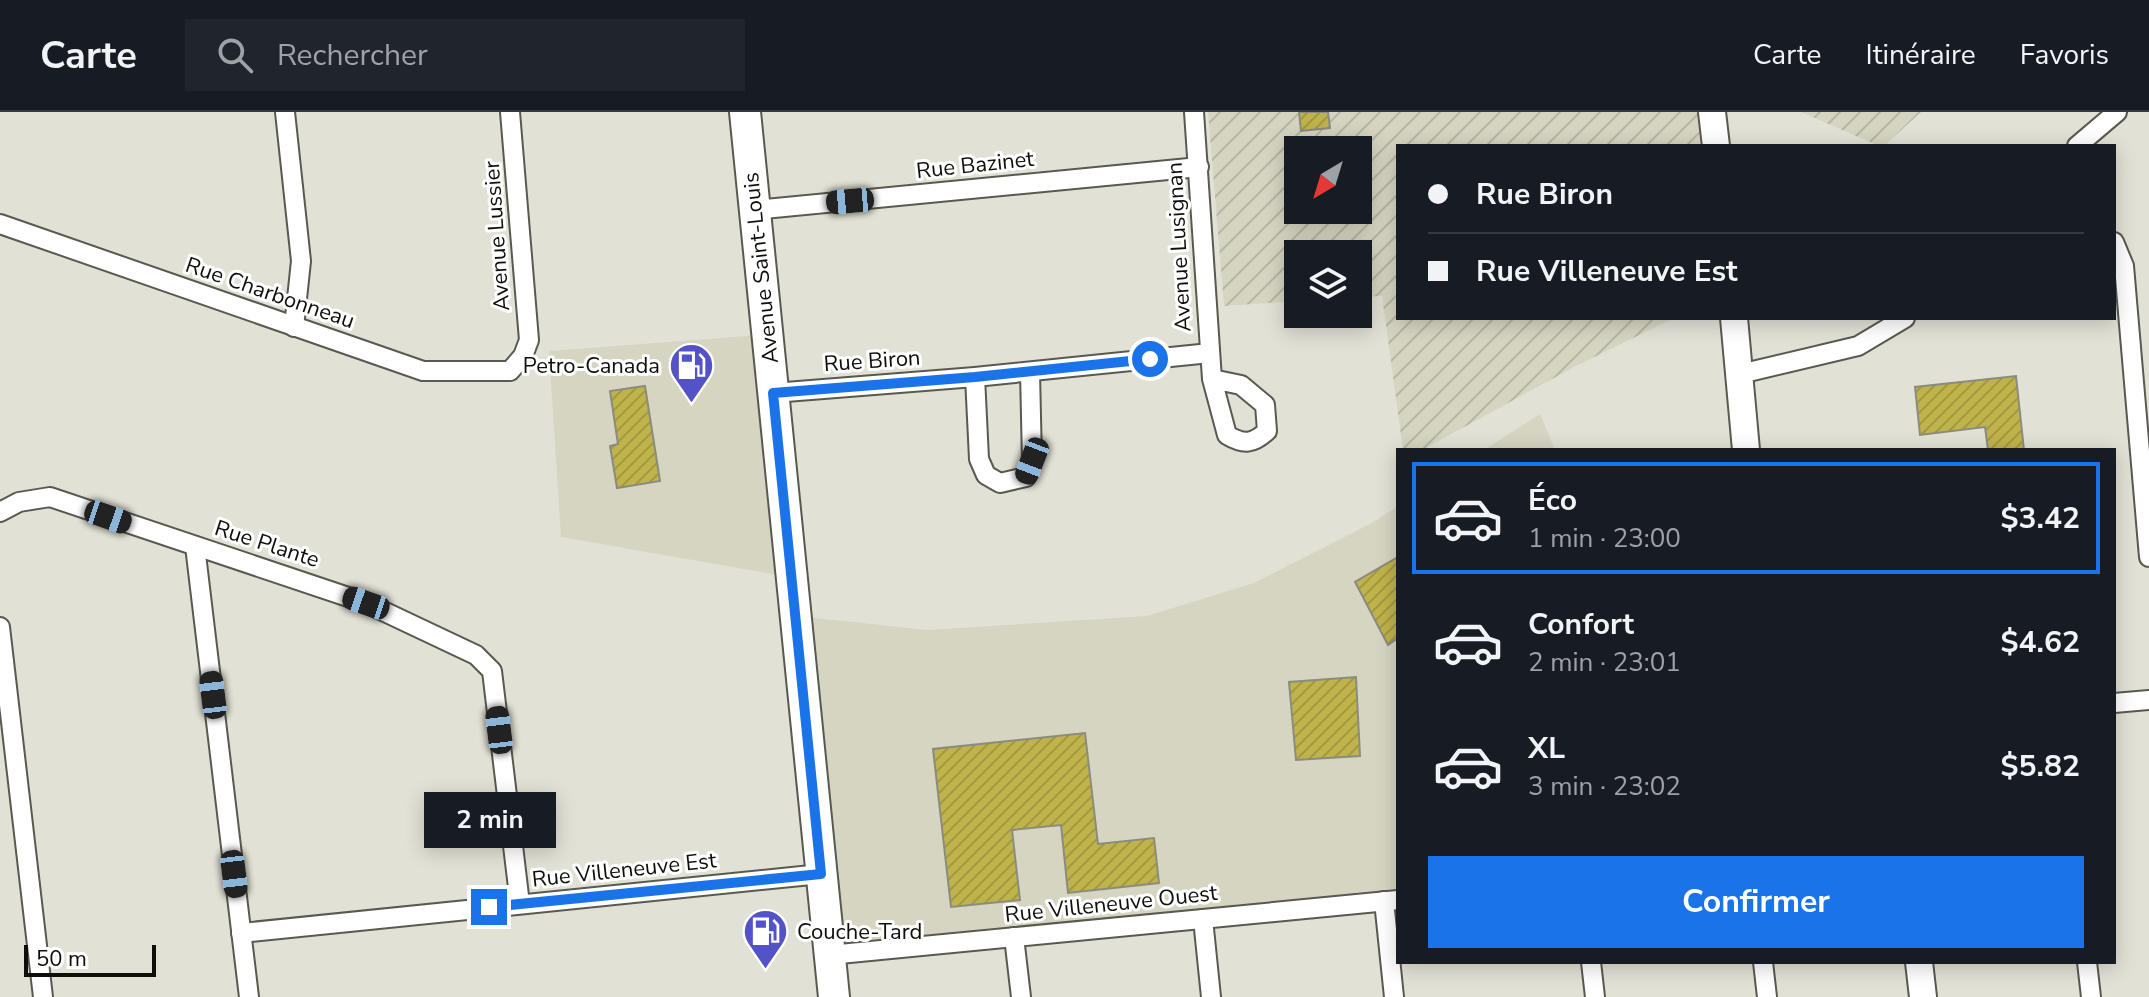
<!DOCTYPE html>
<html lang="fr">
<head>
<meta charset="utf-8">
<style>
	:root { --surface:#171b24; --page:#20242c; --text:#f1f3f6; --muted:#9ea1a6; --line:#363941; --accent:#1a73e8 }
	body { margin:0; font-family:"Nunito Sans",sans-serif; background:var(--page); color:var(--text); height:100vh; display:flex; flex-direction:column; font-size:30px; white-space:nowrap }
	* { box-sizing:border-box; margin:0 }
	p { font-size:26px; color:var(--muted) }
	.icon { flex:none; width:44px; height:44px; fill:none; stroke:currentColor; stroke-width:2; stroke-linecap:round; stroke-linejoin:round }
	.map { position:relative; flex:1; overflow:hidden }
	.panel { position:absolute; left:1396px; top:336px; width:720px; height:516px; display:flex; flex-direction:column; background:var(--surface); border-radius:0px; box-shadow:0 4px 20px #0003 }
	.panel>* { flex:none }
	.hud { position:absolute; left:1396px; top:32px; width:720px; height:176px; border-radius:0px; box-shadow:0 4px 20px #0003; display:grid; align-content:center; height:176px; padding:0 32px; background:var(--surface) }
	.needle { width:52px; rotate:218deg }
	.tools { position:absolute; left:1284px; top:24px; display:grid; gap:16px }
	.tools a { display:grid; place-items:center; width:88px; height:88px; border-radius:0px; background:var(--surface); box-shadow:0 4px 20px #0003; font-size:40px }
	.scale { position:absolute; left:24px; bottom:20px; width:132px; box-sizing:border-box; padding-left:8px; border:4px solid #0e0e0a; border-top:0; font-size:22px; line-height:28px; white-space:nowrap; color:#0e0e0a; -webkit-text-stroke:6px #fff; paint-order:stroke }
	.end { position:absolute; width:36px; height:36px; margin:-18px; border:10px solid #1a73e8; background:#fff; box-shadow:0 0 0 4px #fff }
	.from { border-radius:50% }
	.bubble { position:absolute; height:56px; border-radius:0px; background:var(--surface); box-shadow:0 4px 20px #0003; font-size:26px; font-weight:700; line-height:56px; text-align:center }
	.car { position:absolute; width:24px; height:48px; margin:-24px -12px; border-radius:10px; box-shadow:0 0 6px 2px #0007; background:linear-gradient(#222 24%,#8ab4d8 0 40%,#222 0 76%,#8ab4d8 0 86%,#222 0) }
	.hud b { display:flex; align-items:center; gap:28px; height:76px; font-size:30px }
	.hud b+b { border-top:2px solid var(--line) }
	.hud i { width:20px; height:20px; background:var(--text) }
	ul { padding:14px 0 0; list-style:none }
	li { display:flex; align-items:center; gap:24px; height:112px; margin:0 16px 12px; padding:0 16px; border:4px solid transparent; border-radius:0px }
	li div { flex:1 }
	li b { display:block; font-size:30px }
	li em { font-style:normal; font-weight:700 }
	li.selected { border-color:var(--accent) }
	li>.icon { width:72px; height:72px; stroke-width:1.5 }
	.primary-button { display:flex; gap:16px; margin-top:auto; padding:16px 32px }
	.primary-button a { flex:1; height:92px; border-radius:0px; background:var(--accent); color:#fff; font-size:32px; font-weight:700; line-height:92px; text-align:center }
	header { display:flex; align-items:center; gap:48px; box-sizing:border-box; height:112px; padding:0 40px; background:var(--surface); border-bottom:2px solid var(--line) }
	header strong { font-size:38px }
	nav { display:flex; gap:44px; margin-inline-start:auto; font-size:28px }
	.search { width:560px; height:72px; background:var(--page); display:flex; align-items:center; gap:20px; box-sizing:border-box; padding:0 28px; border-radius:0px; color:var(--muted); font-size:30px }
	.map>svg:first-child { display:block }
	.built { fill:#d6d5c2 }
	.industrial { fill:url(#industrial-furrows); fill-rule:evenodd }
	.building { fill:url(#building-hatch); stroke:#8c8b80; stroke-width:2 }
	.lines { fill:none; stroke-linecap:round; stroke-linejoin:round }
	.street-casing { stroke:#5a594f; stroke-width:22 }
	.secondary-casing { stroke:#5a594f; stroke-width:30 }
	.primary-casing { stroke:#5a594f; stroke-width:34 }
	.street { stroke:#fff; stroke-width:18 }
	.secondary { stroke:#fff; stroke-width:26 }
	.primary { stroke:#fff; stroke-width:30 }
	.route { stroke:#1a73e8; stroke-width:10 }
	.labels { text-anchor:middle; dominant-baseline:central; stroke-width:6; stroke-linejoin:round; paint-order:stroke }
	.street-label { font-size:22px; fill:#0e0e0a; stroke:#fff }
	.poi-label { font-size:22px; fill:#0e0e0a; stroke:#fff; text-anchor:end }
</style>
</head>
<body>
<header>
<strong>Carte</strong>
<div class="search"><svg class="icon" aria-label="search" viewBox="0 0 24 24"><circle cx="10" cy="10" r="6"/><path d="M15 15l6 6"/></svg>Rechercher</div>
<nav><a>Carte</a><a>Itinéraire</a><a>Favoris</a></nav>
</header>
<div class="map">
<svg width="2149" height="885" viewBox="0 0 2149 885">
	<defs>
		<pattern id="industrial-furrows" width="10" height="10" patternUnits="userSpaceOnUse" patternTransform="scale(2)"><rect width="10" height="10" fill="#d6d5c2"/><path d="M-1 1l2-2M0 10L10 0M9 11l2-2" fill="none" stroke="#b6b6a5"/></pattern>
		<pattern id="building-hatch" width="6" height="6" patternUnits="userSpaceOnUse" patternTransform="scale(2)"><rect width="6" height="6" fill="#bfb34b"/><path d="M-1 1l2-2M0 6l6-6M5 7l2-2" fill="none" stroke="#a39940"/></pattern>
	</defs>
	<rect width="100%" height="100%" fill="#e2e1d6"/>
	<!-- built -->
	<g class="built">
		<polygon points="761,223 789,465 561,425 549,239"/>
		<polygon points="1540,302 1555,338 1484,338"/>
		<polygon points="1398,394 1398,781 829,843 796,504 928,518 1147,504 1254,471 1372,411"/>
	</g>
	<!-- industrial -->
	<g class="industrial">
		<path d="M1208,0H1703L1706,34H1398V206H1674L1576,254L1422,338H1403L1382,184L1358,185V142H1298V189L1224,194ZM1298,38H1358V98H1298Z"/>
		<polygon points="1801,0 1921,0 1884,34 1879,34"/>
	</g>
	<!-- building -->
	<g class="building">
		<polygon points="1299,0 1328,0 1330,16 1301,19"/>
		<polygon points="2016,264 2024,338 1988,338 1985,315 1920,323 1915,275"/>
		<polygon points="645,274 660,369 617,376 610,334 618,332 610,279"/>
		<polygon points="1398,445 1398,526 1388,533 1355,470"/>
		<polygon points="1356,565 1360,644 1296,648 1289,570"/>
		<polygon points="1085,621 1098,732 1154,726 1159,771 1068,781 1061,713 1012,718 1020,788 951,795 933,637"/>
	</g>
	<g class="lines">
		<defs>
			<g id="street">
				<polyline points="285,0 301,149 294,215"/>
				<path d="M1194,0L1212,267L1227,323C1244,333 1253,332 1267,319L1265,293L1241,273L1212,267"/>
				<polyline points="2077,34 2117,0"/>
				<polyline points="755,98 1199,55"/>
				<polyline points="0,112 423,259 510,259 523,244 529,228 510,0"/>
				<polyline points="2114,130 2124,154 2149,445"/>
				<polyline points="1740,262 1858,234 1905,206"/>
				<polyline points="975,265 979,347 986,363 1000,371 1026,365 1032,349 1030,260"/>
				<polyline points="773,281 975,265 1210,241"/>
				<polyline points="0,400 19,390 50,385 366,491 476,543 492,559 520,792"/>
				<polyline points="195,434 249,885"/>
				<polyline points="0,515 43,885"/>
				<polyline points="2114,591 2149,588"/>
				<polyline points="1384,789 1394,885"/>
				<polyline points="1203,807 1211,885"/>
				<polyline points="241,821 821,762"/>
				<polyline points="1014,825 1021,885"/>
				<polyline points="829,843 1398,788"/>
				<polyline points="1591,850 1595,885"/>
				<polyline points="1763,850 1767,885"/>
				<polyline points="2087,850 2091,885"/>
			</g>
			<g id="secondary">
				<polyline points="1712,0 1716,34"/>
				<polyline points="1734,206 1746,338"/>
				<polyline points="1919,850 1923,885"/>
			</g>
			<polyline id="primary" points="745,0 834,885"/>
		</defs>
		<!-- street casing -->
		<use href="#street" class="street-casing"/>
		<!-- secondary casing -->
		<use href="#secondary" class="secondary-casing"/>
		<!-- primary casing -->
		<use href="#primary" class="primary-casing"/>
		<!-- street -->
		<use href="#street" class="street"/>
		<!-- secondary -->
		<use href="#secondary" class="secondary"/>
		<!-- primary -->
		<use href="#primary" class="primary"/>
	</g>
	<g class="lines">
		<!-- route -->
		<polyline class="route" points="489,795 821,762 773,281 975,265 1150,247"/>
	</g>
	<!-- icons -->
	<defs>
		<symbol id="fuel-pin" viewBox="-11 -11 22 30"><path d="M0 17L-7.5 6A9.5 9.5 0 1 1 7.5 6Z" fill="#5352c9" stroke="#fff"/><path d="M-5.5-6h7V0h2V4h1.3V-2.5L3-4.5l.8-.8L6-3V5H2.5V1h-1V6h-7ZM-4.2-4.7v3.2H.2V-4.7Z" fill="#fff"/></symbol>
	</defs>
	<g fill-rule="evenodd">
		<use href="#fuel-pin" x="666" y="228" width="51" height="69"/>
		<use href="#fuel-pin" x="740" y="794" width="51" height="69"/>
	</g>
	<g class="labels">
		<!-- street labels -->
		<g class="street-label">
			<text transform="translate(975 53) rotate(-6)">Rue Bazinet</text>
			<text transform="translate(497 124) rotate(-94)">Avenue Lussier</text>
			<text transform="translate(1179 135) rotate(-93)">Avenue Lusignan</text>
			<text transform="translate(761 156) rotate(-96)">Avenue Saint-Louis</text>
			<text transform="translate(270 181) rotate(19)">Rue Charbonneau</text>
			<text transform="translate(872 249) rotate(-4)">Rue Biron</text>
			<text transform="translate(267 432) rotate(18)">Rue Plante</text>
			<text transform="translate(624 758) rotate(-6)">Rue Villeneuve Est</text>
			<text transform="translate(1111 792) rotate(-6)">Rue Villeneuve Ouest</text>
		</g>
		<!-- poi labels -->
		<g class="poi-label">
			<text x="660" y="254">Petro-Canada</text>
			<text x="797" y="820" text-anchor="start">Couche-Tard</text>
		</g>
	</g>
</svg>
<div class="tools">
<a><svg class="needle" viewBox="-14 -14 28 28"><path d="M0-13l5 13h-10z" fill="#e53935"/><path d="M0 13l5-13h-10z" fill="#9ea1a6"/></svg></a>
<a><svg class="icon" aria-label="layers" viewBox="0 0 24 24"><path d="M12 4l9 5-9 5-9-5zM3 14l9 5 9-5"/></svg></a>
</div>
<div class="scale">50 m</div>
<i class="end from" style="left:1150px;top:247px"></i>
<i class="end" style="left:489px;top:795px"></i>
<div class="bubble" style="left:424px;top:680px;width:132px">2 min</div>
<i class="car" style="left:850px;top:89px;rotate:265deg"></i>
<i class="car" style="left:1032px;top:349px;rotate:201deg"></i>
<i class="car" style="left:108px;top:405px;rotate:109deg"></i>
<i class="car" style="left:366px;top:491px;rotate:289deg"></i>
<i class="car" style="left:213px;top:583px;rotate:353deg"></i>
<i class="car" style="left:499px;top:618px;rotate:353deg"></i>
<i class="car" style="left:234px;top:762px;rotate:173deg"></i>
<div class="hud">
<b><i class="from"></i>Rue Biron</b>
<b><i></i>Rue Villeneuve Est</b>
</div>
<section class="panel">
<ul>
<li class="selected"><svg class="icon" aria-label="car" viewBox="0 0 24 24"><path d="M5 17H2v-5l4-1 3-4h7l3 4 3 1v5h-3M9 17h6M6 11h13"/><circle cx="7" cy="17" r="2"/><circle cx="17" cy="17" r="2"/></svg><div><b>Éco</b><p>1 min · 23:00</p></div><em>$3.42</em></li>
<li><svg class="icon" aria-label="car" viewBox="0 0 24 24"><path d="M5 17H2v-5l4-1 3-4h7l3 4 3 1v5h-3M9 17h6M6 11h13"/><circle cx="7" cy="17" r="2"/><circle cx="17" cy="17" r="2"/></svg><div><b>Confort</b><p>2 min · 23:01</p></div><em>$4.62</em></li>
<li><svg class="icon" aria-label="car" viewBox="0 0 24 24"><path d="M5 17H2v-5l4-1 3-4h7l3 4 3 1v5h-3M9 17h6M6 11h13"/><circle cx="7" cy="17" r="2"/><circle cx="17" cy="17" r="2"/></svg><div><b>XL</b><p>3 min · 23:02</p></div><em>$5.82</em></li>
</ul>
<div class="primary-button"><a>Confirmer</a></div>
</section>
</div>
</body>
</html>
